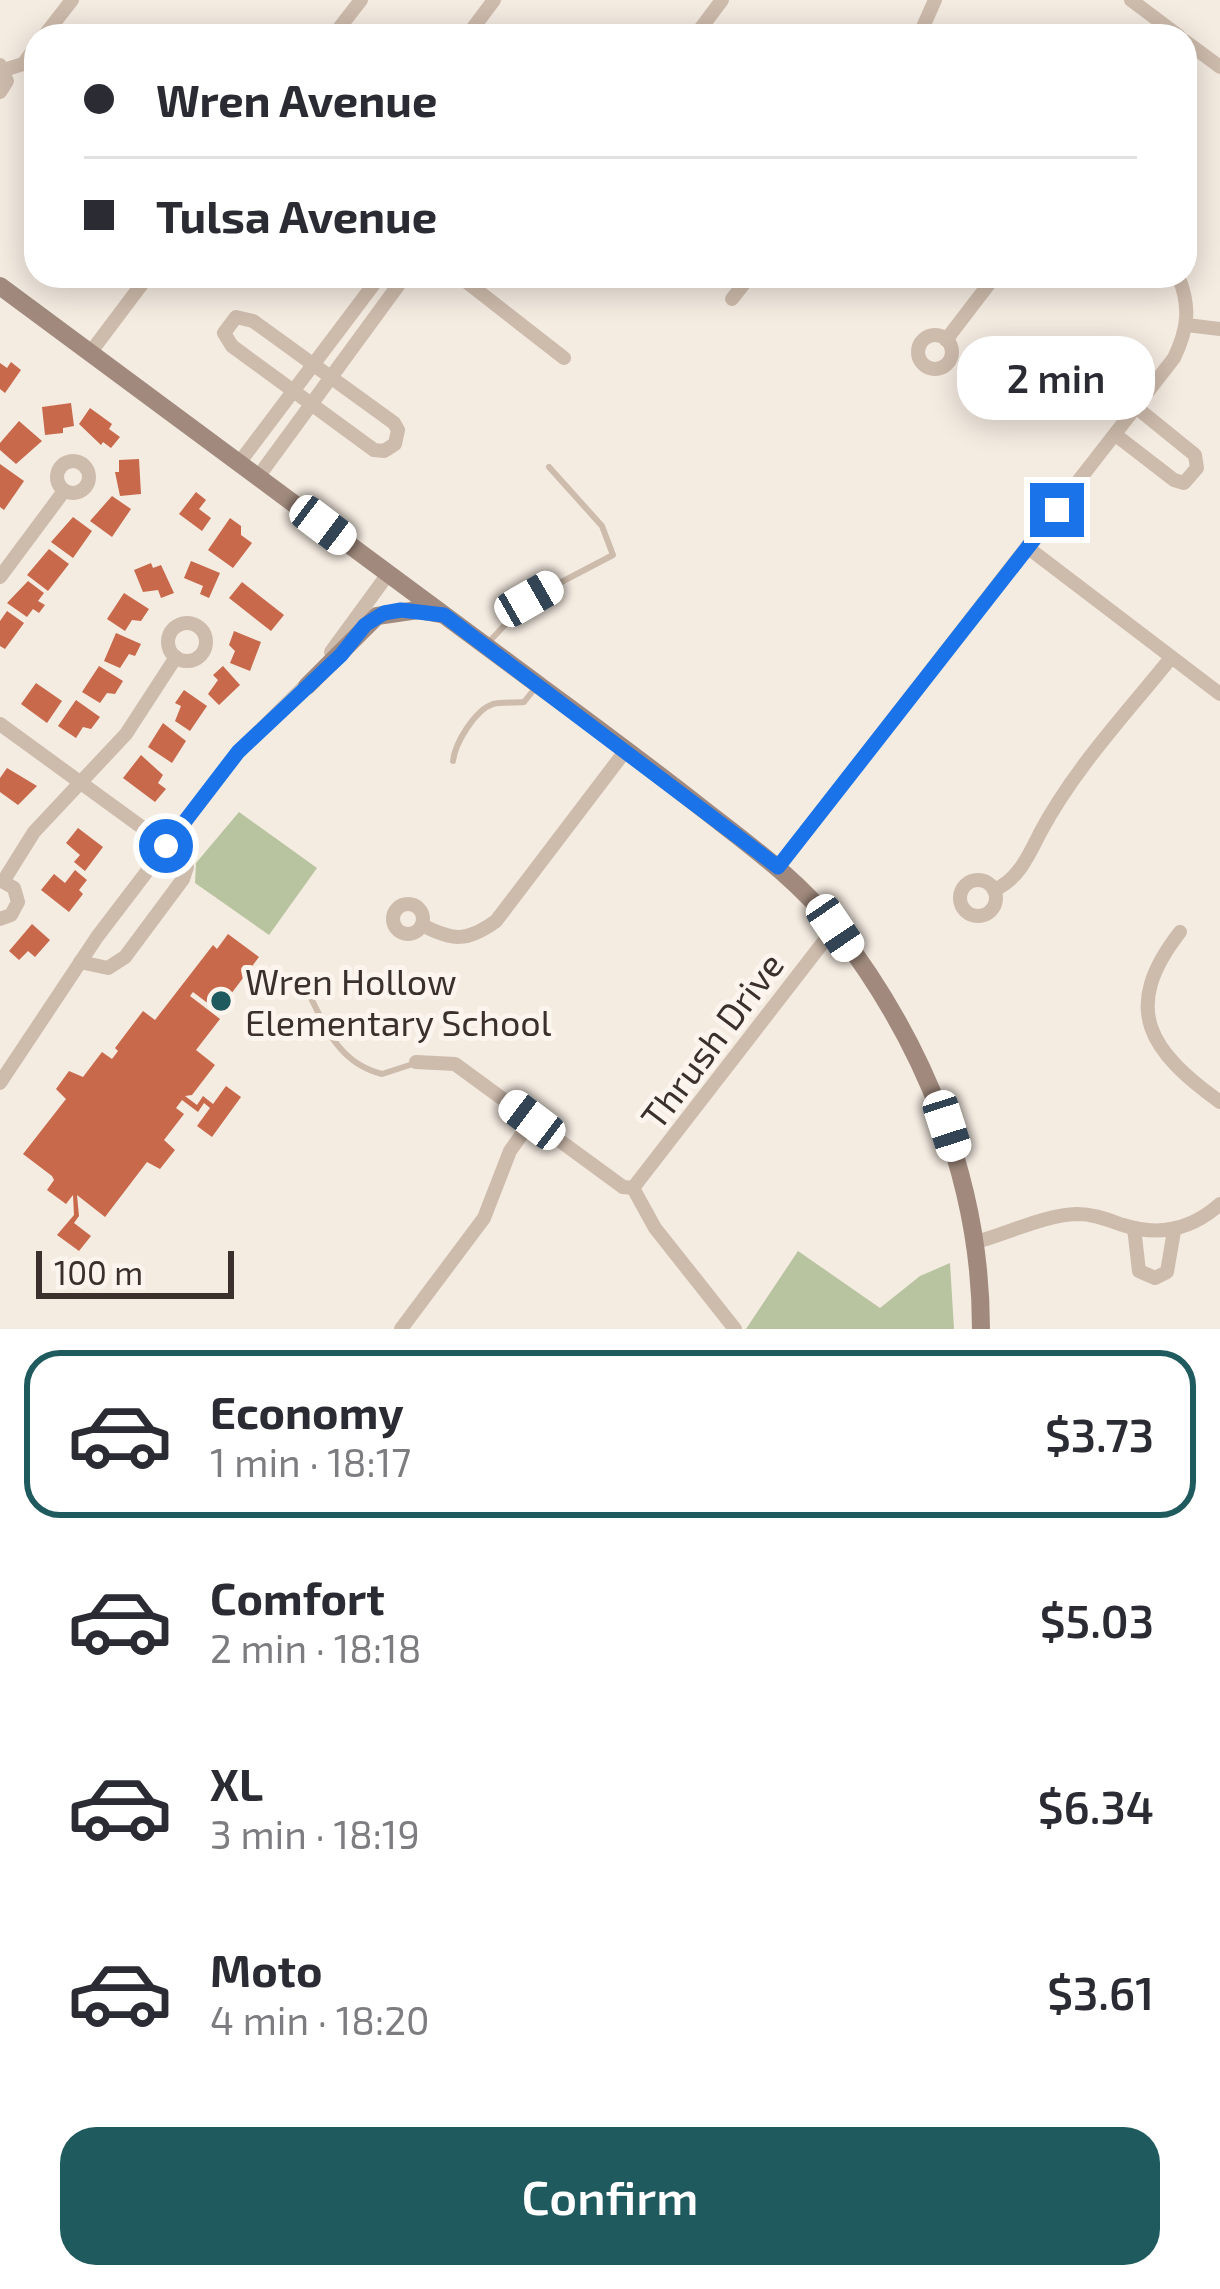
<!DOCTYPE html>
<html lang="en">
<head>
<meta charset="utf-8">
<style>
	:root { --surface:#fff; --page:#f2f2f3; --text:#2b2b33; --muted:#7c7c81; --line:#e1e1e2; --accent:#1f5a5e }
	body { margin:0; font-family:"Exo 2",sans-serif; background:var(--page); color:var(--text); height:100vh; display:flex; flex-direction:column; font-size:45px; white-space:nowrap }
	* { box-sizing:border-box; margin:0 }
	p { font-size:39px; color:var(--muted) }
	.icon { flex:none; width:66px; height:66px; fill:none; stroke:currentColor; stroke-width:2; stroke-linecap:round; stroke-linejoin:round }
	.map { position:relative; height:1329px; overflow:hidden }
	.panel { display:flex; flex-direction:column; background:var(--surface); flex:1 }
	.panel>* { flex:none }
	.hud { position:absolute; left:24px; top:24px; width:1173px; height:264px; border-radius:36px; box-shadow:0 6px 30px #0003; display:grid; align-content:center; height:264px; padding:0 60px; background:var(--surface) }
	.scale { position:absolute; left:36px; bottom:30px; width:198px; box-sizing:border-box; padding-left:12px; border:6px solid #3b302b; border-top:0; font-size:33px; line-height:42px; white-space:nowrap; color:#3b302b; -webkit-text-stroke:9px #fbf5ee; paint-order:stroke }
	.end { position:absolute; width:54px; height:54px; margin:-27px; border:15px solid #1a73e8; background:#fff; box-shadow:0 0 0 6px #fff }
	.from { border-radius:50% }
	.bubble { position:absolute; height:84px; border-radius:36px; background:var(--surface); box-shadow:0 6px 30px #0003; font-size:39px; font-weight:600; line-height:84px; text-align:center }
	.car { position:absolute; width:36px; height:72px; margin:-36px -18px; border-radius:15px; box-shadow:0 0 9px 3px #0007; background:linear-gradient(#fff 24%,#345 0 40%,#fff 0 76%,#345 0 86%,#fff 0) }
	.hud b { display:flex; align-items:center; gap:42px; height:114px; font-size:45px }
	.hud b+b { border-top:3px solid var(--line) }
	.hud i { width:30px; height:30px; background:var(--text) }
	ul { padding:21px 0 0; list-style:none }
	li { display:flex; align-items:center; gap:36px; height:168px; margin:0 24px 18px; padding:0 36px; border:6px solid transparent; border-radius:36px }
	li div { flex:1 }
	li b { display:block; font-size:45px }
	li em { font-style:normal; font-weight:600 }
	li.current { border-color:var(--accent) }
	li>.icon { width:108px; height:108px; stroke-width:1.5 }
	.cta { display:flex; gap:24px; margin-top:auto; padding:24px 60px }
	.cta a { flex:1; height:138px; border-radius:36px; background:var(--accent); color:#fff; font-size:48px; font-weight:600; line-height:138px; text-align:center }
	.map>svg:first-child { display:block }
	.green { fill:#b8c4a0 }
	.building { fill:#c8694b }
	.lines { fill:none; stroke-linecap:round; stroke-linejoin:round }
	.lane { stroke:#cdbbac; stroke-width:6 }
	.street { stroke:#cdbbac; stroke-width:14 }
	.secondary { stroke:#a18a7d; stroke-width:18 }
	.route { stroke:#1a73e8; stroke-width:15 }
	.poi-dot { fill:#1f5a5e; stroke:#fbf5ee; stroke-width:4.5 }
	.labels { text-anchor:middle; dominant-baseline:central; stroke-width:10; stroke-linejoin:round; paint-order:stroke }
	.poi-label { font-size:36px; fill:#3b302b; stroke:#fbf5ee; text-anchor:start }
	.street-label { font-size:36px; fill:#3b302b; stroke:#fbf5ee }
</style>
</head>
<body>
<div class="map">
<svg width="1220" height="1329" viewBox="0 0 1220 1329">
	<rect width="100%" height="100%" fill="#f4ebe1"/>
	<!-- green -->
	<g class="green">
		<polygon points="239,812 317,868 269,935 195,883 196,863"/>
		<polygon points="798,1251 880,1308 920,1276 950,1263 954,1329 746,1329"/>
	</g>
	<!-- building -->
	<g class="building">
		<polygon points="11,362 21,370 5,393 0,389 0,363 7,368"/>
		<polygon points="71,403 74,426 63,428 63,433 45,435 42,407"/>
		<polygon points="90,408 112,424 109,429 120,437 111,448 103,442 101,445 79,424"/>
		<polygon points="19,421 42,441 16,464 0,450 0,443"/>
		<polygon points="139,459 141,494 120,496 115,472 119,472 119,460"/>
		<polygon points="0,464 24,481 4,510 0,507"/>
		<polygon points="196,492 206,500 199,509 211,518 202,531 179,514"/>
		<polygon points="112,496 131,509 112,537 90,521"/>
		<polygon points="73,517 92,531 73,558 51,542"/>
		<polygon points="230,518 241,526 241,535 252,543 233,568 208,550"/>
		<polygon points="49,549 69,564 48,591 27,575"/>
		<polygon points="191,561 220,573 209,598 200,594 203,586 184,578"/>
		<polygon points="151,563 153,568 161,565 174,593 161,598 158,590 143,592 134,570"/>
		<polygon points="28,581 44,593 38,601 45,605 39,613 33,609 27,617 7,603"/>
		<polygon points="242,582 284,615 271,631 229,598"/>
		<polygon points="124,593 149,609 141,621 132,620 125,631 107,619"/>
		<polygon points="7,611 24,623 5,649 0,646 0,621"/>
		<polygon points="234,631 261,642 250,671 230,663 235,651 229,645"/>
		<polygon points="116,633 141,644 135,656 129,654 120,668 104,661"/>
		<polygon points="99,666 123,681 115,694 107,693 100,703 82,692"/>
		<polygon points="223,666 240,685 219,705 208,694 218,680 213,675"/>
		<polygon points="36,683 62,701 47,723 21,704"/>
		<polygon points="184,690 207,706 190,731 175,721 181,706 175,703"/>
		<polygon points="76,700 100,717 91,729 83,727 76,738 58,726"/>
		<polygon points="163,723 186,741 172,763 148,747"/>
		<polygon points="141,755 163,775 158,783 166,789 155,802 123,778"/>
		<polygon points="7,768 37,786 18,805 0,792 0,778"/>
		<polygon points="78,828 103,847 85,871 74,862 80,855 66,843"/>
		<polygon points="75,870 87,880 79,890 83,894 69,912 41,890 54,874 65,883"/>
		<polygon points="32,924 50,940 35,957 28,951 19,960 9,951"/>
		<polygon points="228,934 259,957 218,1011 193,992 190,996 220,1019 196,1050 215,1065 192,1095 185,1096 197,1105 203,1096 213,1104 226,1086 241,1097 212,1137 197,1126 210,1108 204,1103 198,1112 182,1100 176,1108 184,1114 164,1140 175,1150 160,1169 147,1162 105,1217 77,1195 79,1216 74,1223 91,1236 79,1251 57,1235 74,1215 73,1195 66,1204 47,1190 54,1180 52,1176 23,1154 66,1099 56,1089 69,1071 83,1077 102,1052 112,1059 118,1051 115,1048 143,1011 155,1020 213,945 217,949"/>
	</g>
	<g class="lines">
		<!-- lane -->
		<g class="lane">
			<polyline points="488,643 529,599 613,555 602,526 549,467"/>
			<path d="M453,761C455,743 475,710 493,704C502,702 514,703 524,702L536,687"/>
			<path d="M310,996C327,1031 341,1064 382,1074L413,1064"/>
		</g>
		<!-- street -->
		<g class="street">
			<polyline points="1131,0 1179,36"/>
			<polyline points="44,36 72,0"/>
			<polyline points="333,36 361,0"/>
			<polyline points="467,36 494,0"/>
			<polyline points="695,36 722,0"/>
			<polyline points="919,36 935,0"/>
			<polyline points="1185,41 1220,67"/>
			<polyline points="0,65 7,81 0,92"/>
			<polyline points="4,70 23,64 36,47"/>
			<polyline points="459,276 564,358"/>
			<polyline points="732,299 750,276"/>
			<polygon points="236,317 253,321 394,423 398,430 395,444 384,451 374,450 232,346 224,333"/>
			<polyline points="1187,325 1220,329"/>
			<circle cx="935" cy="352" r="17"/>
			<polyline points="946,340 995,276"/>
			<polyline points="90,353 148,276"/>
			<polyline points="1117,436 1174,480 1184,483 1197,468 1195,455 1137,408"/>
			<circle cx="73" cy="477" r="16"/>
			<polyline points="239,463 380,276"/>
			<polyline points="258,477 405,276"/>
			<polyline points="1027,547 1220,694"/>
			<polyline points="0,577 64,491"/>
			<circle cx="187" cy="642" r="19"/>
			<polyline points="331,652 388,574"/>
			<polyline points="0,724 180,855 187,867 183,879 125,957 108,968 80,962"/>
			<path d="M778,867L1174,358C1188,329 1191,306 1178,276"/>
			<circle cx="978" cy="898" r="18"/>
			<polyline points="0,880 14,888 18,902 11,915 0,919"/>
			<polyline points="4,880 34,832 126,734 176,657"/>
			<path d="M994,890C1018,880 1029,855 1040,833C1074,769 1125,715 1170,659"/>
			<circle cx="408" cy="919" r="15"/>
			<path d="M422,925C453,941 467,942 496,921L626,750"/>
			<path d="M1180,932C1119,1010 1151,1052 1220,1102"/>
			<polyline points="416,1062 455,1064 623,1187 633,1188 655,1228 735,1329"/>
			<polyline points="0,1083 97,937 238,752 311,680"/>
			<polyline points="633,1188 835,927"/>
			<polyline points="1134,1228 1139,1271 1155,1278 1167,1272 1174,1231"/>
			<path d="M976,1242C1009,1233 1044,1215 1077,1214C1094,1214 1108,1220 1123,1225C1160,1237 1192,1229 1220,1204"/>
			<polyline points="401,1329 484,1218 510,1151 532,1120"/>
		</g>
		<!-- secondary -->
		<g class="secondary">
			<path d="M0,286C180,420 360,553 540,686C596,727 652,769 707,812C752,847 799,881 835,927C925,1043 981,1182 981,1329"/>
			<polyline points="307,686 377,616 418,610 440,614"/>
		</g>
	</g>
	<g class="lines">
		<!-- route -->
		<polyline class="route" points="166,846 238,752 341,655 365,625 384,613 401,610 444,615 778,867 1057,510"/>
	</g>
	<!-- markers -->
	<circle class="poi-dot" cx="221" cy="1001" r="12"/>
	<g class="labels">
		<!-- poi labels -->
		<g class="poi-label">
			<text x="245" y="980">Wren Hollow<tspan x="245" dy="41">Elementary School</tspan></text>
		</g>
		<!-- street labels -->
		<g class="street-label">
			<text transform="translate(711 1040) rotate(-53)">Thrush Drive</text>
		</g>
	</g>
</svg>
<div class="scale">100 m</div>
<i class="end from" style="left:166px;top:846px"></i>
<i class="end" style="left:1057px;top:510px"></i>
<div class="bubble" style="left:957px;top:336px;width:198px">2 min</div>
<i class="car" style="left:323px;top:525px;rotate:127deg"></i>
<i class="car" style="left:529px;top:599px;rotate:60deg"></i>
<i class="car" style="left:835px;top:928px;rotate:146deg"></i>
<i class="car" style="left:532px;top:1120px;rotate:307deg"></i>
<i class="car" style="left:947px;top:1126px;rotate:162deg"></i>
<div class="hud">
<b><i class="from"></i>Wren Avenue</b>
<b><i></i>Tulsa Avenue</b>
</div>
</div>
<section class="panel">
<ul>
<li class="current"><svg class="icon" aria-label="car" viewBox="0 0 24 24"><path d="M5 17H2v-5l4-1 3-4h7l3 4 3 1v5h-3M9 17h6M6 11h13"/><circle cx="7" cy="17" r="2"/><circle cx="17" cy="17" r="2"/></svg><div><b>Economy</b><p>1 min · 18:17</p></div><em>$3.73</em></li>
<li><svg class="icon" aria-label="car" viewBox="0 0 24 24"><path d="M5 17H2v-5l4-1 3-4h7l3 4 3 1v5h-3M9 17h6M6 11h13"/><circle cx="7" cy="17" r="2"/><circle cx="17" cy="17" r="2"/></svg><div><b>Comfort</b><p>2 min · 18:18</p></div><em>$5.03</em></li>
<li><svg class="icon" aria-label="car" viewBox="0 0 24 24"><path d="M5 17H2v-5l4-1 3-4h7l3 4 3 1v5h-3M9 17h6M6 11h13"/><circle cx="7" cy="17" r="2"/><circle cx="17" cy="17" r="2"/></svg><div><b>XL</b><p>3 min · 18:19</p></div><em>$6.34</em></li>
<li><svg class="icon" aria-label="car" viewBox="0 0 24 24"><path d="M5 17H2v-5l4-1 3-4h7l3 4 3 1v5h-3M9 17h6M6 11h13"/><circle cx="7" cy="17" r="2"/><circle cx="17" cy="17" r="2"/></svg><div><b>Moto</b><p>4 min · 18:20</p></div><em>$3.61</em></li>
</ul>
<div class="cta"><a>Confirm</a></div>
</section>
</body>
</html>
